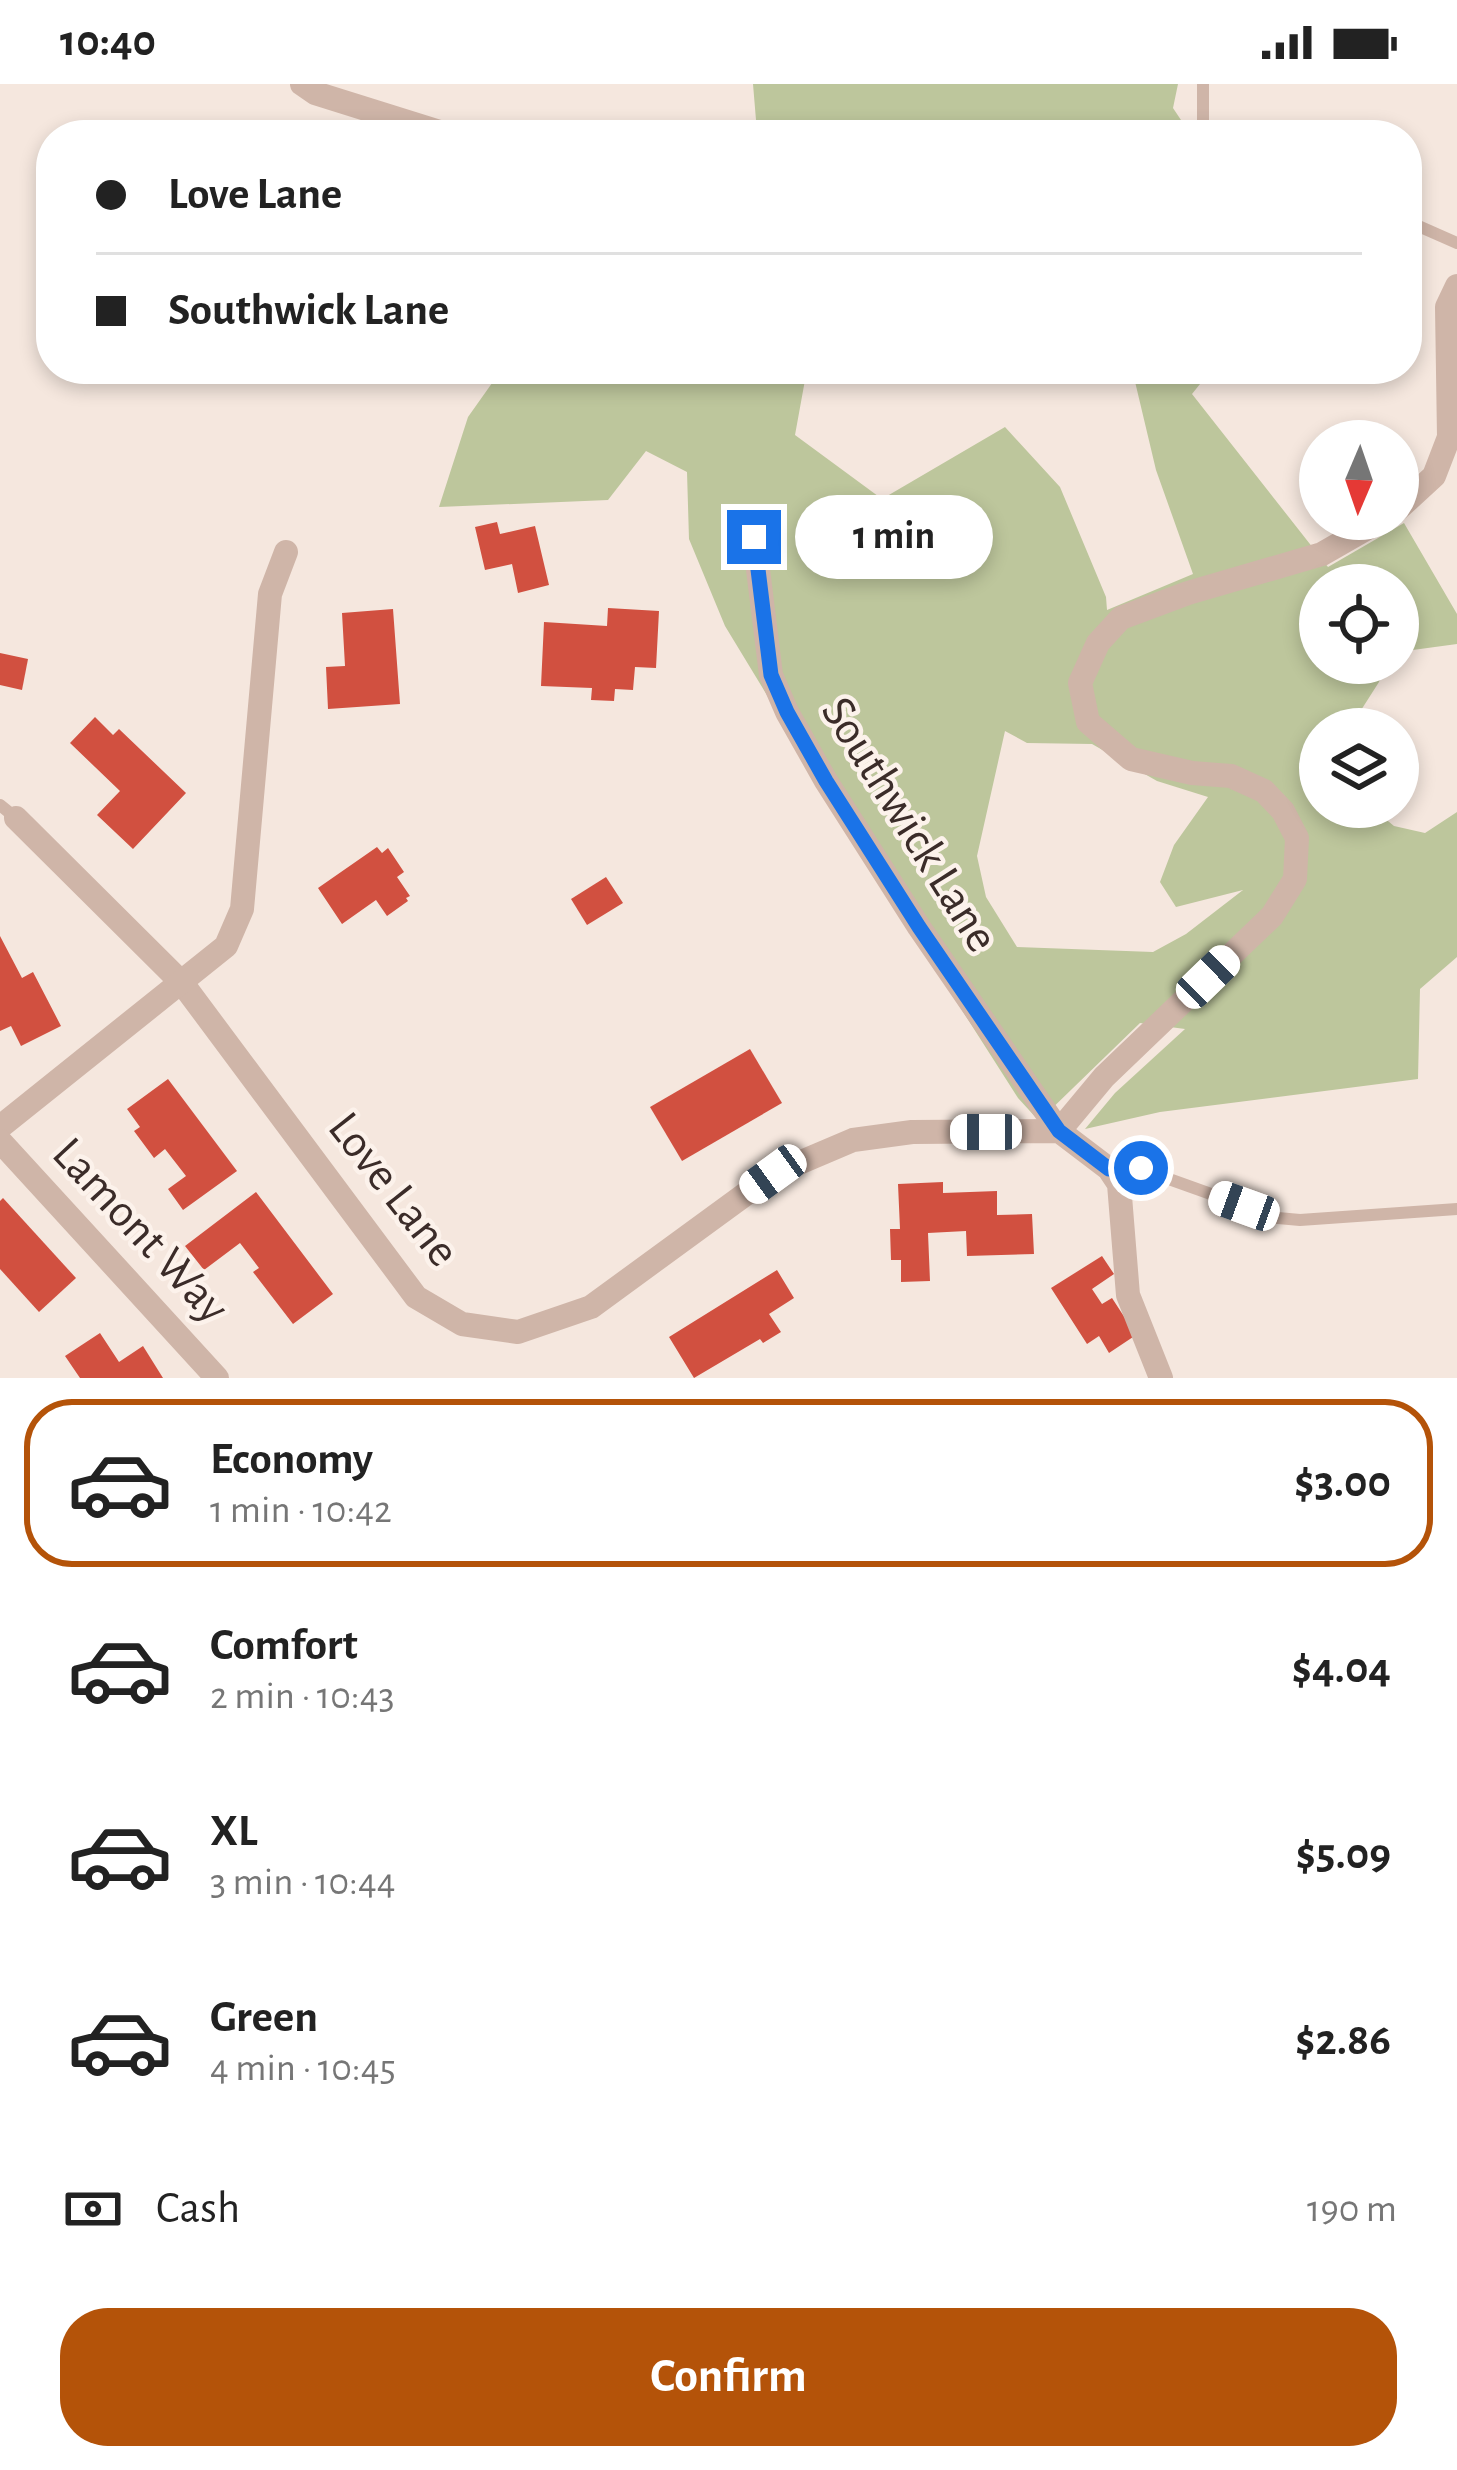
<!DOCTYPE html>
<html lang="en">
<head>
<meta charset="utf-8">
<style>
	:root { --surface:#fff; --page:#f2f2f2; --text:#222; --muted:#767676; --line:#e0e0e0; --accent:#b45309 }
	body { margin:0; font-family:"Alegreya Sans",sans-serif; background:var(--page); color:var(--text); height:100vh; display:flex; flex-direction:column; font-size:45px; white-space:nowrap }
	* { box-sizing:border-box; margin:0 }
	p { font-size:39px; color:var(--muted) }
	.icon { flex:none; width:66px; height:66px; fill:none; stroke:currentColor; stroke-width:2; stroke-linecap:round; stroke-linejoin:round }
	.map { position:relative; height:1294px; overflow:hidden }
	.sheet { display:flex; flex-direction:column; background:var(--surface); flex:1 }
	.sheet>* { flex:none }
	.guide { position:absolute; left:36px; top:36px; width:1386px; height:264px; border-radius:48px; box-shadow:0 6px 18px #0003; display:grid; align-content:center; height:264px; padding:0 60px; background:var(--surface) }
	.needle { width:78px; rotate:182deg }
	.buttons { position:absolute; left:1299px; top:336px; display:grid; gap:24px }
	.buttons a { display:grid; place-items:center; width:120px; height:120px; border-radius:50%; background:var(--surface); box-shadow:0 6px 18px #0003; font-size:60px }
	.end { position:absolute; width:54px; height:54px; margin:-27px; border:15px solid #1a73e8; background:#fff; box-shadow:0 0 0 6px #fff }
	.from { border-radius:50% }
	.bubble { position:absolute; height:84px; border-radius:42px; background:var(--surface); box-shadow:0 6px 18px #0003; font-size:39px; font-weight:700; line-height:84px; text-align:center }
	.car { position:absolute; width:36px; height:72px; margin:-36px -18px; border-radius:15px; box-shadow:0 0 9px 3px #0007; background:linear-gradient(#fff 24%,#345 0 40%,#fff 0 76%,#345 0 86%,#fff 0) }
	.guide b { display:flex; align-items:center; gap:42px; height:114px; font-size:45px }
	.guide b+b { border-top:3px solid var(--line) }
	.guide i { width:30px; height:30px; background:var(--text) }
	ul { padding:21px 0 0; list-style:none }
	li { display:flex; align-items:center; gap:36px; height:168px; margin:0 24px 18px; padding:0 36px; border:6px solid transparent; border-radius:48px }
	li div { flex:1 }
	li b { display:block; font-size:45px }
	li em { font-style:normal; font-weight:700 }
	li.active { border-color:var(--accent) }
	li>.icon { width:108px; height:108px; stroke-width:1.5 }
	.pay { display:flex; align-items:center; gap:30px; height:132px; padding:0 60px; font-size:45px }
	.pay p { margin-inline-start:auto }
	.button { display:flex; gap:24px; margin-top:auto; padding:24px 60px }
	.button a { flex:1; height:138px; border-radius:48px; background:var(--accent); color:#fff; font-size:48px; font-weight:700; line-height:138px; text-align:center }
	.status { display:flex; justify-content:space-between; align-items:center; height:84px; padding:0 60px; background:var(--surface); direction:ltr }
	.status svg { height:33px; fill:currentColor }
	.map>svg:first-child { display:block }
	.green { fill:#bdc69c; fill-rule:evenodd }
	.building { fill:#d15040 }
	.lines { fill:none; stroke-linecap:round; stroke-linejoin:round }
	.lane { stroke:#cfb5a8; stroke-width:12 }
	.street { stroke:#cfb5a8; stroke-width:24 }
	.route { stroke:#1a73e8; stroke-width:15 }
	.labels { text-anchor:middle; dominant-baseline:central; stroke-width:9; stroke-linejoin:round; paint-order:stroke }
	.street-label { font-size:48px; fill:#3b2c29; stroke:#fcf2eb }
</style>
</head>
<body>
<div class="status"><b>10:40</b><svg viewBox="0 0 49 12"><path d="M0 12V9h3v3zM5 12V6h3v6zM10 12V3h3v9zM15 12V0h3v12zM26 1h20v11H26zM47 4h2v5h-2z"/></svg></div>
<div class="map">
<svg width="1457" height="1294" viewBox="0 0 1457 1294">
	<rect width="100%" height="100%" fill="#f5e7de"/>
	<!-- green -->
	<g class="green">
		<polygon points="753,0 1178,0 1173,24 1191,51 748,51 756,36"/>
		<path d="M502,285H807L795,351L882,415L1005,343L1060,403L1106,513L1107,526L1193,490L1156,386L1132,285H1212L1192,310L1328,483L1404,439L1457,530V560L1398,568V501H1320V579H1385L1379,598L1349,645H1320V723H1371L1394,742L1425,749L1457,728V873L1420,905L1418,995L1160,1028L1085,1045L1115,1009L1185,945L1140,939L1039,1037L1018,1014L884,804L725,542L689,455L687,388L646,367L608,416L439,423L468,333ZM1005,647L1027,659L1092,660L1157,697L1208,713L1174,761L1160,798L1176,823L1243,806L1186,850L1153,868L1017,863L986,813L977,772Z"/>
	</g>
	<!-- building -->
	<g class="building">
		<polygon points="497,438 500,450 535,442 549,501 518,509 512,480 485,486 475,443"/>
		<polygon points="608,524 659,527 656,584 635,583 633,606 615,605 614,617 591,616 592,604 541,602 544,538 607,542"/>
		<polygon points="393,525 400,620 328,625 326,583 345,582 342,529"/>
		<polygon points="0,569 28,575 22,606 0,601"/>
		<polygon points="95,633 113,651 119,645 186,709 133,765 97,731 120,707 70,659"/>
		<polygon points="377,763 382,769 388,764 404,788 397,793 410,812 406,814 408,817 387,832 376,816 342,840 318,804"/>
		<polygon points="606,793 623,819 587,841 571,815"/>
		<polygon points="0,852 22,894 33,888 61,942 21,962 11,942 0,947"/>
		<polygon points="750,965 782,1019 682,1077 650,1023"/>
		<polygon points="168,995 237,1087 183,1126 168,1105 186,1092 165,1065 154,1074 134,1047 140,1043 127,1025"/>
		<polygon points="943,1098 943,1109 997,1107 997,1131 1032,1130 1034,1170 967,1172 966,1147 928,1149 930,1197 901,1198 901,1176 891,1176 890,1145 900,1145 898,1100"/>
		<polygon points="256,1108 333,1210 293,1240 253,1188 259,1184 240,1159 204,1186 185,1162"/>
		<polygon points="3,1114 76,1194 39,1228 0,1185 0,1117"/>
		<polygon points="1102,1172 1114,1190 1092,1205 1102,1220 1112,1214 1136,1251 1109,1269 1099,1252 1087,1260 1051,1204"/>
		<polygon points="777,1186 794,1214 769,1230 781,1248 763,1259 760,1255 694,1294 669,1253"/>
		<polygon points="100,1249 119,1278 143,1262 163,1294 80,1294 65,1272"/>
	</g>
	<g class="lines">
		<!-- lane -->
		<g class="lane">
			<polyline points="1203,0 1203,39 1216,51"/>
			<polyline points="1407,137 1457,159"/>
			<polyline points="0,721 16,734"/>
			<polyline points="1111,1085 1141,1085 1278,1134 1300,1136 1457,1125"/>
		</g>
		<!-- street -->
		<g class="street">
			<polyline points="302,0 315,9 449,51"/>
			<polyline points="1398,425 1434,392 1449,353 1447,223 1457,202"/>
			<polyline points="754,453 771,591 787,628 826,697 919,843 1059,1047 1104,993 1272,832 1295,795 1297,754 1283,727 1264,707 1231,692 1192,689 1131,675 1088,638 1080,599 1098,559 1121,534 1188,509 1322,470 1383,435"/>
			<polyline points="16,734 182,899 416,1213 462,1240 518,1248 591,1223 773,1090 853,1056 912,1048 1059,1047 1109,1085 1119,1100 1128,1211 1161,1294"/>
			<polyline points="0,1043 226,862 242,825 270,510 286,468"/>
			<polyline points="0,1057 217,1294"/>
		</g>
	</g>
	<g class="lines">
		<!-- route -->
		<polyline class="route" points="754,453 771,591 787,628 826,697 919,843 1059,1047 1109,1085 1141,1084"/>
	</g>
	<g class="labels">
		<!-- street labels -->
		<g class="street-label">
			<text transform="translate(909 741) rotate(58)">Southwick Lane</text>
			<text transform="translate(393 1106) rotate(52)">Love Lane</text>
			<text transform="translate(140 1147) rotate(47)">Lamont Way</text>
		</g>
	</g>
</svg>
<div class="buttons">
<a><svg class="needle" viewBox="-14 -14 28 28"><path d="M0-13l5 13h-10z" fill="#e53935"/><path d="M0 13l5-13h-10z" fill="#767676"/></svg></a>
<a><svg class="icon" aria-label="locate" viewBox="0 0 24 24"><circle cx="12" cy="12" r="6"/><path d="M12 2v4M12 18v4M2 12h4M18 12h4"/></svg></a>
<a><svg class="icon" aria-label="layers" viewBox="0 0 24 24"><path d="M12 4l9 5-9 5-9-5zM3 14l9 5 9-5"/></svg></a>
</div>
<i class="end from" style="left:1141px;top:1084px"></i>
<i class="end" style="left:754px;top:453px"></i>
<div class="bubble" style="left:795px;top:411px;width:198px">1 min</div>
<i class="car" style="left:1208px;top:893px;rotate:46deg"></i>
<i class="car" style="left:986px;top:1048px;rotate:270deg"></i>
<i class="car" style="left:773px;top:1090px;rotate:234deg"></i>
<i class="car" style="left:1244px;top:1122px;rotate:290deg"></i>
<div class="guide">
<b><i class="from"></i>Love Lane</b>
<b><i></i>Southwick Lane</b>
</div>
</div>
<section class="sheet">
<ul>
<li class="active"><svg class="icon" aria-label="car" viewBox="0 0 24 24"><path d="M5 17H2v-5l4-1 3-4h7l3 4 3 1v5h-3M9 17h6M6 11h13"/><circle cx="7" cy="17" r="2"/><circle cx="17" cy="17" r="2"/></svg><div><b>Economy</b><p>1 min · 10:42</p></div><em>$3.00</em></li>
<li><svg class="icon" aria-label="car" viewBox="0 0 24 24"><path d="M5 17H2v-5l4-1 3-4h7l3 4 3 1v5h-3M9 17h6M6 11h13"/><circle cx="7" cy="17" r="2"/><circle cx="17" cy="17" r="2"/></svg><div><b>Comfort</b><p>2 min · 10:43</p></div><em>$4.04</em></li>
<li><svg class="icon" aria-label="car" viewBox="0 0 24 24"><path d="M5 17H2v-5l4-1 3-4h7l3 4 3 1v5h-3M9 17h6M6 11h13"/><circle cx="7" cy="17" r="2"/><circle cx="17" cy="17" r="2"/></svg><div><b>XL</b><p>3 min · 10:44</p></div><em>$5.09</em></li>
<li><svg class="icon" aria-label="car" viewBox="0 0 24 24"><path d="M5 17H2v-5l4-1 3-4h7l3 4 3 1v5h-3M9 17h6M6 11h13"/><circle cx="7" cy="17" r="2"/><circle cx="17" cy="17" r="2"/></svg><div><b>Green</b><p>4 min · 10:45</p></div><em>$2.86</em></li>
</ul>
<div class="pay"><svg class="icon" aria-label="cash" viewBox="0 0 24 24"><path d="M3 7h18v10H3z"/><circle cx="12" cy="12" r="2"/></svg>Cash<p>190 m</p></div>
<div class="button"><a>Confirm</a></div>
</section>
</body>
</html>
